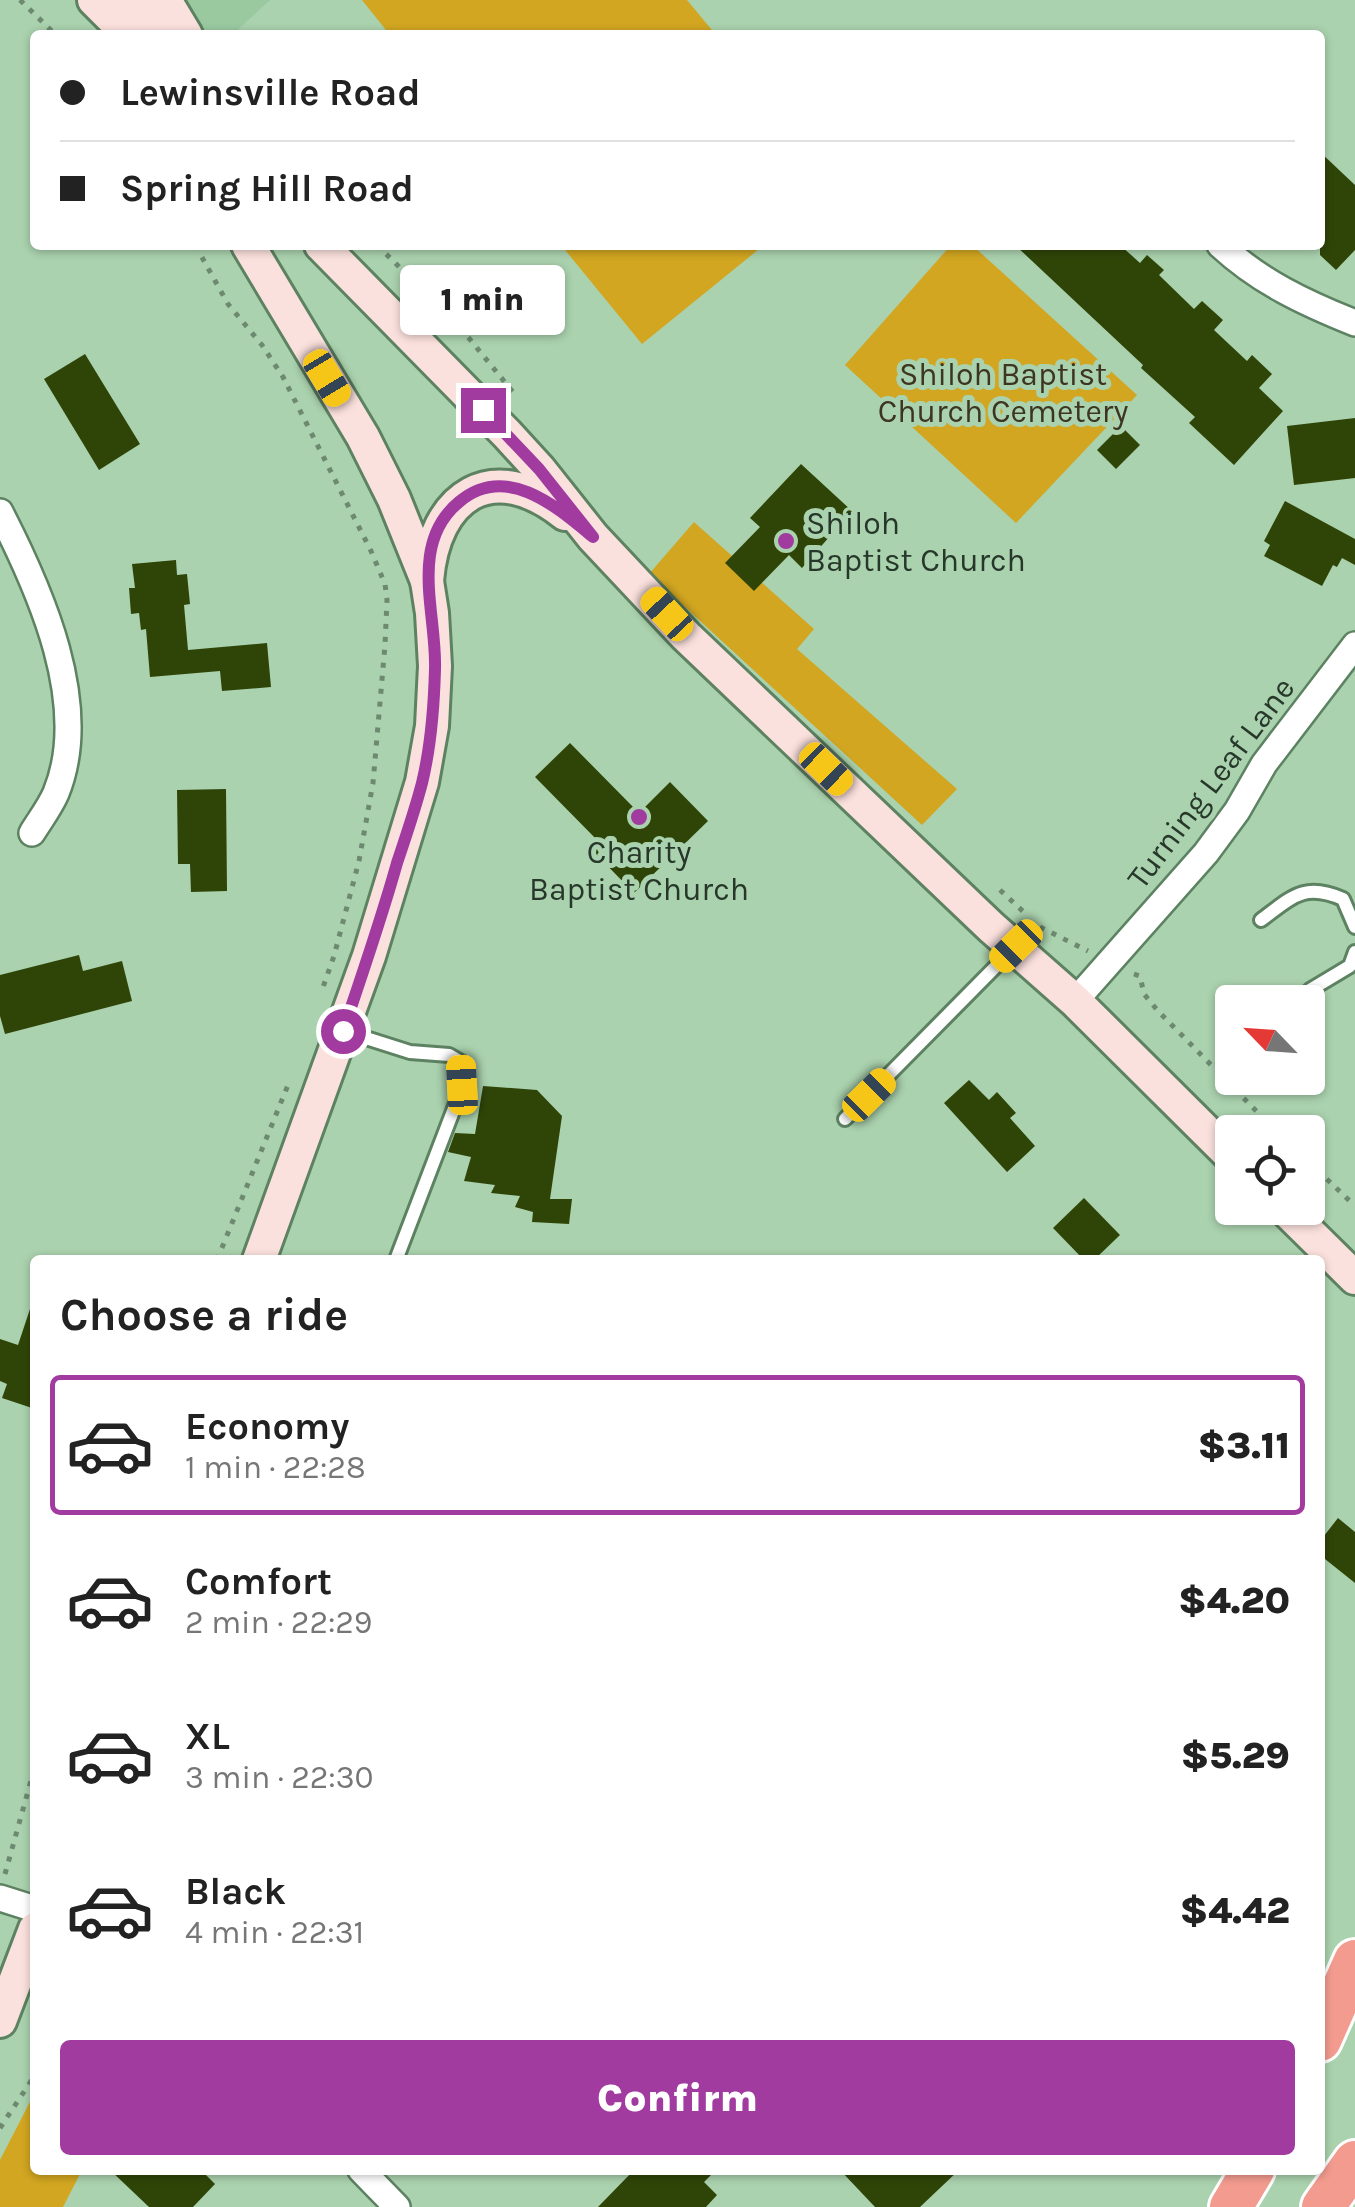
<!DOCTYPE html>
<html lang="en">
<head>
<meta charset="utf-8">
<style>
	:root { --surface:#fff; --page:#f6f6f6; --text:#222; --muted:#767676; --line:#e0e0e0; --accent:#a13ba0 }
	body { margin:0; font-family:Karla,sans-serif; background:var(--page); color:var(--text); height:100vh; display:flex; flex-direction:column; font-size:38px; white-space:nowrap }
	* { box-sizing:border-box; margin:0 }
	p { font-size:32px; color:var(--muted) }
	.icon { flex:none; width:55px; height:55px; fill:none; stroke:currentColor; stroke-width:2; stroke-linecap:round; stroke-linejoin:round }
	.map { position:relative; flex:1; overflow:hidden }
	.side { position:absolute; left:30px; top:1255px; width:1295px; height:920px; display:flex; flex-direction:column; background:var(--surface); border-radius:10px; box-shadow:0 2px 8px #0004 }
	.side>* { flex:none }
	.top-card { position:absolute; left:30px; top:30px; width:1295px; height:220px; border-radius:10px; box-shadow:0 2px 8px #0004; display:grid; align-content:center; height:220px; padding:0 30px; background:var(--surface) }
	.needle { width:65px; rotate:295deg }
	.buttons { position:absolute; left:1215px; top:985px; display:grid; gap:20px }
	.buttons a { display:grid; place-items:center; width:110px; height:110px; border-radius:10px; background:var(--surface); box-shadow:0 2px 8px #0004; font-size:50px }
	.end { position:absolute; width:45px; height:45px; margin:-22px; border:12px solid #a13ba0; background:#fff; box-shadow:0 0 0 5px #fff }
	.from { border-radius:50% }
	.bubble { position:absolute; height:70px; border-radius:10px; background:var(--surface); box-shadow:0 2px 8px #0004; font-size:32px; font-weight:800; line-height:70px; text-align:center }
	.car { position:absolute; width:30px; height:60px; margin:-30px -15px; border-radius:12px; box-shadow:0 0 8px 2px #0007; background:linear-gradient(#f5c518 24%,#345 0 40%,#f5c518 0 76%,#345 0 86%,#f5c518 0) }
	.top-card b { display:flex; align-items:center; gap:35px; height:95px; font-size:38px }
	.top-card b+b { border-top:2px solid var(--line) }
	.top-card i { width:25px; height:25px; background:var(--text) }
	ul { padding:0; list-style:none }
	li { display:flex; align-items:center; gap:30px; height:140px; margin:0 20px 15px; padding:0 10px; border:5px solid transparent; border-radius:10px }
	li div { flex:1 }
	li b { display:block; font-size:38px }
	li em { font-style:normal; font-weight:800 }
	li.on { border-color:var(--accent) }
	li>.icon { width:90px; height:90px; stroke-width:1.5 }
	h2 { padding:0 30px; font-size:45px; line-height:120px }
	.button { display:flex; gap:20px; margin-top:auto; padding:20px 30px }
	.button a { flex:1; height:115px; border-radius:10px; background:var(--accent); color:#fff; font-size:40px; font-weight:800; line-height:115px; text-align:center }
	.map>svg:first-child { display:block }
	.built { fill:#9ac9a0 }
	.green { fill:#d2a621 }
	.building { fill:#2f4508 }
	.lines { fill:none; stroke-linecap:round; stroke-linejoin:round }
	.lane-casing { stroke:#5c8261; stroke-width:18 }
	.street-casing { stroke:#5c8261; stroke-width:30 }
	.secondary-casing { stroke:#5c8261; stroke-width:38 }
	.highway-casing { stroke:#fff; stroke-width:48 }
	.path { stroke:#6d8a71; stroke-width:5; stroke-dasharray:5 8; stroke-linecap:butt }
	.lane { stroke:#fff; stroke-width:12 }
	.street { stroke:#fff; stroke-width:25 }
	.secondary { stroke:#fbe1dd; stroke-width:32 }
	.highway { stroke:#f39b8f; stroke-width:42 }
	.route { stroke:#a13ba0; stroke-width:12 }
	.poi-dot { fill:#a13ba0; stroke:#aad2ae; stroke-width:4 }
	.labels { text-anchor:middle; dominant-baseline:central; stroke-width:10; stroke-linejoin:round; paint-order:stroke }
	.park-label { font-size:32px; fill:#3d3520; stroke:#aad2ae }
	.poi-label { font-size:32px; fill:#27382a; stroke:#aad2ae; text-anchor:start }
	.street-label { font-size:32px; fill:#27382a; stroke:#aad2ae }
</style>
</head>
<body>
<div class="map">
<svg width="1355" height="2207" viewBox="0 0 1355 2207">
	<rect width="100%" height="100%" fill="#aad2ae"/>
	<!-- built -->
	<polygon class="built" points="158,0 270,0 232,35 172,35"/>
	<!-- green -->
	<g class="green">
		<polygon points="362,0 687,0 716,35 390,35"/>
		<polygon points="561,245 764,245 642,344"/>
		<polygon points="951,245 972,245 1137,395 1016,523 845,365"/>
		<polygon points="694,522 814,629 797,649 957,789 922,825 649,574"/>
		<polygon points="35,2092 35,2170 82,2170 63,2207 0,2207 0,2160"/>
	</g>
	<!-- building -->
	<g class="building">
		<polygon points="1320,152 1355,185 1355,250 1336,270 1320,255"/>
		<polygon points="1015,245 1120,245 1140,263 1147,255 1164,270 1159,275 1194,309 1202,301 1223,320 1214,330 1247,361 1252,355 1272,374 1259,388 1283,411 1234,465 1189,423 1195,417 1141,368 1143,365"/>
		<polygon points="85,354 140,444 99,470 44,379"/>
		<polygon points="1355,418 1355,478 1294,485 1287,426"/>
		<polygon points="1121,426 1140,445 1116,469 1097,450"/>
		<polygon points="801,464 852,511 802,568 789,555 754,591 725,563 760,527 750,518"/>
		<polygon points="1285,501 1355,539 1355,565 1342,558 1337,567 1333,565 1322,586 1264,556 1270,545 1264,541"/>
		<polygon points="176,560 177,575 187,574 190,604 184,605 188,650 267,643 271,687 222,691 220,671 150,677 146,629 141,630 139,613 131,614 129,588 135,588 132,564"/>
		<polygon points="570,743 639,813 670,782 708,821 634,893 592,850 600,843 535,777"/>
		<polygon points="226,789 227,891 191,892 190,864 178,864 177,790"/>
		<polygon points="79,955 83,971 122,961 132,1001 5,1034 0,1016 0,975"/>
		<polygon points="969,1080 989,1100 997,1092 1016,1113 1010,1118 1035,1146 1007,1172 944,1103"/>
		<polygon points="483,1086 537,1090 562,1116 550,1199 572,1199 569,1224 532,1222 533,1212 515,1207 520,1196 491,1193 495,1185 464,1181 471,1157 448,1152 455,1133 475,1134"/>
		<polygon points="1084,1198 1120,1235 1094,1260 1084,1260 1053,1228"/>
		<polygon points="31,1306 35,1307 35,1409 2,1398 7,1384 0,1381 0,1339 18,1345"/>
		<polygon points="1338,1518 1355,1532 1355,1583 1320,1555 1320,1541"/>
		<polygon points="110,2170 201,2170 215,2184 193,2207 149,2207"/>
		<polygon points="634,2170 716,2170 704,2182 717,2195 706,2207 598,2207"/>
		<polygon points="840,2170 959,2170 920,2207 875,2207"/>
	</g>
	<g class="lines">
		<defs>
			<g id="lane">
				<path d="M1261,920C1292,897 1304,882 1343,899L1355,927"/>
				<polyline points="1310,990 1350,966 1355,952"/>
				<polyline points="344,1031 410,1052 449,1055 461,1062 463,1085 396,1260"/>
				<polyline points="845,1119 1014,948"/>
			</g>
			<g id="street">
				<path d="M1220,245C1260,282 1305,303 1355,323"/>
				<path d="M0,512C40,590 92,705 56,793C50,807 40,820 32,833"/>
				<polyline points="1075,1001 1206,853 1237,811 1264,764 1355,645"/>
				<polyline points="0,1898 35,1909"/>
				<polyline points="361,2170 397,2207"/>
			</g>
			<g id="secondary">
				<polyline points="94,0 129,35"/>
				<polyline points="133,0 150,35"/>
				<polyline points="165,0 186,35"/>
				<polyline points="248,245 363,437 394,499 427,581 432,613 435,666 432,726 422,782 369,956 259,1260"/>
				<polyline points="321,245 507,434 539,469 593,537 686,636 991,927 1075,1001 1232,1157"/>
				<path d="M427,581C434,495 492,456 565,514"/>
				<polyline points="1284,1208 1355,1278"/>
				<polyline points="0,2021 35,1929"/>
			</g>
			<g id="highway">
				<polyline points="1320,2040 1355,1961"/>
				<polyline points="1231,2207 1253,2170"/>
				<polyline points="1323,2207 1355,2162"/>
			</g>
		</defs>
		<!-- lane casing -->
		<use href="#lane" class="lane-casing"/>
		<!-- street casing -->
		<use href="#street" class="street-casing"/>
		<!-- secondary casing -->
		<use href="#secondary" class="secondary-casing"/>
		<!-- highway casing -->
		<use href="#highway" class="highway-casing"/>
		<!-- path -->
		<g class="path">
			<polyline points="20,0 56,35"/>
			<polyline points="198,245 199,252 228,304 262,345 283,377 371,551 385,584 387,600 385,645 373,783 359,861 334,956 322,990"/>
			<polyline points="377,245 459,326 517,397"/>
			<polyline points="1000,890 1028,916"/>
			<polyline points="1040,927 1088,951"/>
			<polyline points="1134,974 1140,976 1144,994 1158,1011 1277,1132"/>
			<polyline points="1308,1161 1355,1206"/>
			<polyline points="217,1260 288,1085"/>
			<polyline points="5,1874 35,1766"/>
			<polyline points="0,2128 35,2075"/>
		</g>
		<!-- lane -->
		<use href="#lane" class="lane"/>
		<!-- street -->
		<use href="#street" class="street"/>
		<!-- secondary -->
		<use href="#secondary" class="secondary"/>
		<!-- highway -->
		<use href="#highway" class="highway"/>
	</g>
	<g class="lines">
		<!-- route -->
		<path class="route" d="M343,1031C362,975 381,920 397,863C406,836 415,810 422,783C431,746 434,707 435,669C437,614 408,544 459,502C506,462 557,507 593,537L539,469L483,410"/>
	</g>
	<!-- markers -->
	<g class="poi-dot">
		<circle cx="786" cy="541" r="10"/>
		<circle cx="639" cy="817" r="10"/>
	</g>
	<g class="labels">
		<!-- park labels -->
		<g class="park-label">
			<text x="1003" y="374">Shiloh Baptist<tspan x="1003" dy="37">Church Cemetery</tspan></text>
		</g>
		<!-- poi labels -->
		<g class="poi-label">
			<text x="806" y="523">Shiloh<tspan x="806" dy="37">Baptist Church</tspan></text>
			<text x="639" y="852" text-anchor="middle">Charity<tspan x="639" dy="37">Baptist Church</tspan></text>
		</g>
		<!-- street labels -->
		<g class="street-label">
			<text transform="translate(1211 783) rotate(-53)">Turning Leaf Lane</text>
		</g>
	</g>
</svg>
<div class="buttons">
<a><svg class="needle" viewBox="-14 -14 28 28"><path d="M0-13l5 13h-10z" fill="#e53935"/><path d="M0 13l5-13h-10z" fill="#767676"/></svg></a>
<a><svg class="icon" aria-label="locate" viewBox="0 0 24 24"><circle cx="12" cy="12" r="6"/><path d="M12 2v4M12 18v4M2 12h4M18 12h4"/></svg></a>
</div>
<i class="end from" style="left:343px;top:1031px"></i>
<i class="end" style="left:483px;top:410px"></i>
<div class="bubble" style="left:400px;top:265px;width:165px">1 min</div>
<i class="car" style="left:327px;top:378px;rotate:149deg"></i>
<i class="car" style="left:667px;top:614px;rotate:317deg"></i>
<i class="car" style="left:826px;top:769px;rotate:134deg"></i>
<i class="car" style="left:1016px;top:946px;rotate:225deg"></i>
<i class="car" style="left:462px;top:1085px;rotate:357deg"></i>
<i class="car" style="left:869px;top:1095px;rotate:45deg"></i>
<div class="top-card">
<b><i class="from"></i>Lewinsville Road</b>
<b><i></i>Spring Hill Road</b>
</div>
<section class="side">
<h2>Choose a ride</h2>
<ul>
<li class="on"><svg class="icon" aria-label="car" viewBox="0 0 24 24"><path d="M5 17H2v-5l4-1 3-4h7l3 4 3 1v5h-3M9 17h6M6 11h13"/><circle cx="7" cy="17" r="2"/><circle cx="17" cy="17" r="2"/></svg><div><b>Economy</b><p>1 min · 22:28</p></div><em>$3.11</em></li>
<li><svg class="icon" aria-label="car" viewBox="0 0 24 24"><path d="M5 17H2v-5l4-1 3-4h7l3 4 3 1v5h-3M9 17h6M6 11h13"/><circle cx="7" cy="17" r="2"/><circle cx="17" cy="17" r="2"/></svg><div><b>Comfort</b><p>2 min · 22:29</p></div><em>$4.20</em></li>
<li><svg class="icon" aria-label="car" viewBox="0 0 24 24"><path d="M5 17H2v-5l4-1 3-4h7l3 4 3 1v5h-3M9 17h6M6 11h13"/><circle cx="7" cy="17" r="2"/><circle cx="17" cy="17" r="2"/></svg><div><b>XL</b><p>3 min · 22:30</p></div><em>$5.29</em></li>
<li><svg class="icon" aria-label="car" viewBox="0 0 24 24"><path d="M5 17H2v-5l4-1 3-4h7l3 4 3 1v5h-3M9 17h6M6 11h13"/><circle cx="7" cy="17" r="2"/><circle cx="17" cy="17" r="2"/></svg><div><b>Black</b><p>4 min · 22:31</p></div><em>$4.42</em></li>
</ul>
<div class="button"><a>Confirm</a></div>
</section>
</div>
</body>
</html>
